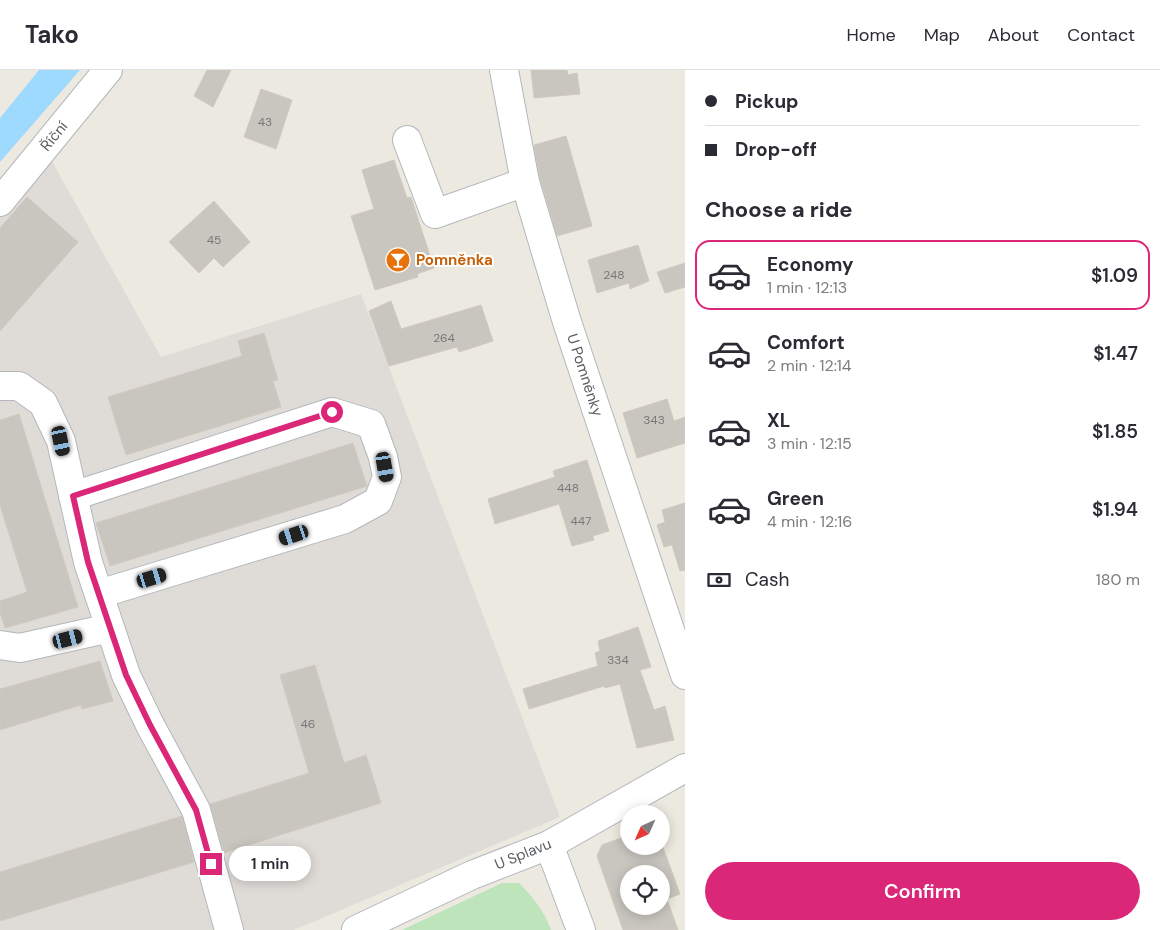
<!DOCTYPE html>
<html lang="en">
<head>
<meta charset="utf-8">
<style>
	:root { --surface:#fff; --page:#f2f2f3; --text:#2b2b33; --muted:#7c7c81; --line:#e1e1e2; --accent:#db2777 }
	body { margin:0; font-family:"DM Sans",sans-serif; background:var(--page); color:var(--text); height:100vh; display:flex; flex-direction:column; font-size:19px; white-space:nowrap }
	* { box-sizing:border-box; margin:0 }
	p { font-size:16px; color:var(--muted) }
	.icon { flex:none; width:28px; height:28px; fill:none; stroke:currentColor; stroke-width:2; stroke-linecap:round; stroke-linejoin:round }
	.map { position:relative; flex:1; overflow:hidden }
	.sheet { display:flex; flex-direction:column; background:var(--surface); width:475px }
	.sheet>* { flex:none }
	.banner { display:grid; align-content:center; height:110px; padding:0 20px; background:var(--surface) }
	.needle { width:32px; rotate:225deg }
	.tools { position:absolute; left:620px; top:735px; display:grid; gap:10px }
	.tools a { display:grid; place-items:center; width:50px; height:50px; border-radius:50%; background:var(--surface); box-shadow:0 2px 12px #0003; font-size:25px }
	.end { position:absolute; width:22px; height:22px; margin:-11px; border:6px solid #db2777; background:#fff; box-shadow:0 0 0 2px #fff }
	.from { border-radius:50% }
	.bubble { position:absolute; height:35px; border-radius:18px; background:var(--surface); box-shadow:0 2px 12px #0003; font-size:16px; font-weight:600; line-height:35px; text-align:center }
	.car { position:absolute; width:15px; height:30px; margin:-15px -8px; border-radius:6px; box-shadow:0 0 4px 1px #0007; background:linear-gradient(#222 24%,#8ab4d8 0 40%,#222 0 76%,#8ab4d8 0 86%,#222 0) }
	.banner b { display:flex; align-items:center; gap:18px; height:48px; font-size:19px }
	.banner b+b { border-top:1px solid var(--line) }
	.banner i { width:12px; height:12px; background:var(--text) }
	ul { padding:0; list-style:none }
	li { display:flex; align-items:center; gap:15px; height:70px; margin:0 10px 8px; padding:0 10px; border:2px solid transparent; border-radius:15px }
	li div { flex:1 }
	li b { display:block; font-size:19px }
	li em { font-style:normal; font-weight:600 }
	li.active { border-color:var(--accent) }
	li>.icon { width:45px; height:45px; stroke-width:1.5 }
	h2 { padding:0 20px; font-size:22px; line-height:60px }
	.pay { display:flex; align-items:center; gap:12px; height:55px; padding:0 20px; font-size:19px }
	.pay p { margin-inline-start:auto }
	.cta { display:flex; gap:10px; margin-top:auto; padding:10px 20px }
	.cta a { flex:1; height:58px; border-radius:30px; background:var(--accent); color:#fff; font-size:20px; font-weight:600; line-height:58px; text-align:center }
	header { display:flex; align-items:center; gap:30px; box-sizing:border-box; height:70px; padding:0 25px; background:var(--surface); border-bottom:1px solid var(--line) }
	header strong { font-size:24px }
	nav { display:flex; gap:28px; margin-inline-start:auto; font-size:18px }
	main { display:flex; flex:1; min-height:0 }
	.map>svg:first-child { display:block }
	.industrial { fill:#dfdcd8 }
	.green { fill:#bee4bc }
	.water { fill:#9ed9fe }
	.building { fill:#c9c5bf; stroke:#d0cabf; fill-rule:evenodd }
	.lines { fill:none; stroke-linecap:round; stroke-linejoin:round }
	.minor-casing { stroke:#b3b7bb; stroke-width:30 }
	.minor { stroke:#fff; stroke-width:28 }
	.route { stroke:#db2777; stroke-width:6 }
	.labels { text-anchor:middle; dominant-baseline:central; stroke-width:4; stroke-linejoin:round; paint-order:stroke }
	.number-label { font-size:12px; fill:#757778 }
	.street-label { font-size:15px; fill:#595d61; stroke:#fff }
	.food-label { font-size:15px; font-weight:bold; fill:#c56008; stroke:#fff; text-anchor:start }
</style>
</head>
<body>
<header>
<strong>Tako</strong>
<nav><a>Home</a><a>Map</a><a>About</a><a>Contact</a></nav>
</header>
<main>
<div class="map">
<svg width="685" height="860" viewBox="0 0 685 860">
	<rect width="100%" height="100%" fill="#ece9e0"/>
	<!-- industrial -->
	<polygon class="industrial" points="49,86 161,287 361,224 560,747 294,860 0,860 0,142"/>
	<!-- green -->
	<path class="green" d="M502,813H519C533,827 544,841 551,860H402Z"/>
	<!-- water -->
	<polygon class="water" points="39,0 80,0 0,92 0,48"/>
	<!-- building -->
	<g class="building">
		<polygon points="207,0 231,0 213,37 194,26"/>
		<polygon points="531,0 567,0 568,5 577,3 580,24 534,28"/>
		<polygon points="261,19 292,30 276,79 244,67"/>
		<polygon points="566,66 592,156 557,166 540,108 534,75"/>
		<polygon points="394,90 407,128 411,127 434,198 417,204 418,207 375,220 351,146 374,139 362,100"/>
		<polygon points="27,127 78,172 0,261 0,158"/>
		<polygon points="214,131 250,172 223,197 214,188 199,203 169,172"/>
		<polygon points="638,175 649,211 630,219 629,213 597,223 588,190"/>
		<polygon points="685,193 685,217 665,223 657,202"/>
		<polygon points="391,231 401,259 481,235 493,271 459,282 457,277 389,296 369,241"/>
		<polygon points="264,263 278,310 273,311 281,337 126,385 108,327 242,286 238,271"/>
		<polygon points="667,329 674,351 685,347 685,373 637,388 623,343"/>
		<polygon points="19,344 78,537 5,558 0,543 0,531 27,522 0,435 0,350"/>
		<polygon points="353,373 367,416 110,496 96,453"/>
		<polygon points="587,390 609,461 593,466 594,470 572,476 559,434 495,454 488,429 555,407 553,401"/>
		<polygon points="685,433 685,500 680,501 672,475 664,477 657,455 665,452 662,440"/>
		<polygon points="638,557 651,597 640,600 654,640 665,636 674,670 637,678 620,614 605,618 604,616 529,639 523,619 598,596 595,583 600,581 598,571"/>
		<polygon points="100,591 113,631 82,639 81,635 0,660 0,619"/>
		<polygon points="315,595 344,693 366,685 381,733 224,783 210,734 309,703 280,605"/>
		<polygon points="182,746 194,792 0,851 0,802"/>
		<path d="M629,765V776H661V772L680,824L667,829L678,860H623L597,786L602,775ZM629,804H661V836H629Z"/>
	</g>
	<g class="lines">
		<defs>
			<g id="minor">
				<polyline points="504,0 525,112 545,179 567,252 685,605"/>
				<polyline points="407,70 435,144 525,112"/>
				<polyline points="0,132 108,0"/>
				<polyline points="0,316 19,316 43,333 61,371 88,492 126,605 150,655 196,740 229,860"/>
				<polyline points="73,426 332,342 371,354 383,387 387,407 378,431 345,449 99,524"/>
				<polyline points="0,575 20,578 110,558"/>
				<polyline points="549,775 581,860"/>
				<polyline points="356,860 472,805 549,775 685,698"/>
			</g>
		</defs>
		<!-- minor casing -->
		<use href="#minor" class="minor-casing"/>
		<!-- minor -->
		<use href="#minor" class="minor"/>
	</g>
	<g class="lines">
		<!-- route -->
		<polyline class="route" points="211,794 196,740 150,655 126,605 88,492 73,426 332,342"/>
	</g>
	<!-- icons -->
	<defs>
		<symbol id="bar-disc" viewBox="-11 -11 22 22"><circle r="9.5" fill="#e8710a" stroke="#fff"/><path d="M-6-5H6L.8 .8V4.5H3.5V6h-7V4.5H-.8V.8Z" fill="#fff"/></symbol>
	</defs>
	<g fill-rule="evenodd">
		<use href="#bar-disc" x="384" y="176" width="28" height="28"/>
	</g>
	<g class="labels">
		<!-- number labels -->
		<g class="number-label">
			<text x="265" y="52">43</text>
			<text x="214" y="170">45</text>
			<text x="614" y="205">248</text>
			<text x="444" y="268">264</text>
			<text x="654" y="350">343</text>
			<text x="568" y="418">448</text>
			<text x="581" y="451">447</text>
			<text x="618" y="590">334</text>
			<text x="308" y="654">46</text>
		</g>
		<!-- street labels -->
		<g class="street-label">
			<text transform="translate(54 66) rotate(-51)">Říční</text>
			<text transform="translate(585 305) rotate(72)">U Pomněnky</text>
			<text transform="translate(523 784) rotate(-22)">U Splavu</text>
		</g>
		<!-- food labels -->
		<g class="food-label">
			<text x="416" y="190">Pomněnka</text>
		</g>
	</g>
</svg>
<div class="tools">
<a><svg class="needle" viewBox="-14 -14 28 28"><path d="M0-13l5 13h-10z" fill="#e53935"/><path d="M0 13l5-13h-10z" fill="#7c7c81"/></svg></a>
<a><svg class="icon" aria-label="locate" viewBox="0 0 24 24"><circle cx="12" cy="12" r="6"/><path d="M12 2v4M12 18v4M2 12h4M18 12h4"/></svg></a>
</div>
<i class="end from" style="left:332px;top:342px"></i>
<i class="end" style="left:211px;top:794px"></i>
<div class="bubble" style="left:229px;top:776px;width:82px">1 min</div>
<i class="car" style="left:61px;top:371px;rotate:168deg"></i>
<i class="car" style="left:385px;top:397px;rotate:170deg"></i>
<i class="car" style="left:294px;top:465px;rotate:252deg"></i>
<i class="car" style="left:152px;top:508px;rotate:73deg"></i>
<i class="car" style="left:68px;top:569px;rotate:76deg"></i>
</div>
<section class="sheet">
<div class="banner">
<b><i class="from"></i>Pickup</b>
<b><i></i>Drop-off</b>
</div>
<h2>Choose a ride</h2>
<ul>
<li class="active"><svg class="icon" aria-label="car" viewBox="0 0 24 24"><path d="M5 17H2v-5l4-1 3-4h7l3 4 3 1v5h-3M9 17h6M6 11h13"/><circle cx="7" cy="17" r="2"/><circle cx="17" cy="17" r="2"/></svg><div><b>Economy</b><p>1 min · 12:13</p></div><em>$1.09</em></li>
<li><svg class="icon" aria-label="car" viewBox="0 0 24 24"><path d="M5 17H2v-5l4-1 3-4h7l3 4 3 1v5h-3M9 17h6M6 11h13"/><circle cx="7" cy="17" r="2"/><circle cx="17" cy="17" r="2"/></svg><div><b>Comfort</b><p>2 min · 12:14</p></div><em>$1.47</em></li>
<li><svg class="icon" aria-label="car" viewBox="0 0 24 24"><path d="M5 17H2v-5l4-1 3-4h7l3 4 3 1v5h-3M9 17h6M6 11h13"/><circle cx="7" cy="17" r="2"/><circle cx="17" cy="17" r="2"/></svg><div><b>XL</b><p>3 min · 12:15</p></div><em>$1.85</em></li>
<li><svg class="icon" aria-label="car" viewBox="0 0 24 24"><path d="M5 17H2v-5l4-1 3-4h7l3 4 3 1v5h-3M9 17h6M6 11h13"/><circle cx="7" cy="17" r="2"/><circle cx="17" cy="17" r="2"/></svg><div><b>Green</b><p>4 min · 12:16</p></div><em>$1.94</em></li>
</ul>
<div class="pay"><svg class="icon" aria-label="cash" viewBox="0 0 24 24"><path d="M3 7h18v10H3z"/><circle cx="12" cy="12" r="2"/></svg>Cash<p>180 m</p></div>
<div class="cta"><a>Confirm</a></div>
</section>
</main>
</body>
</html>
